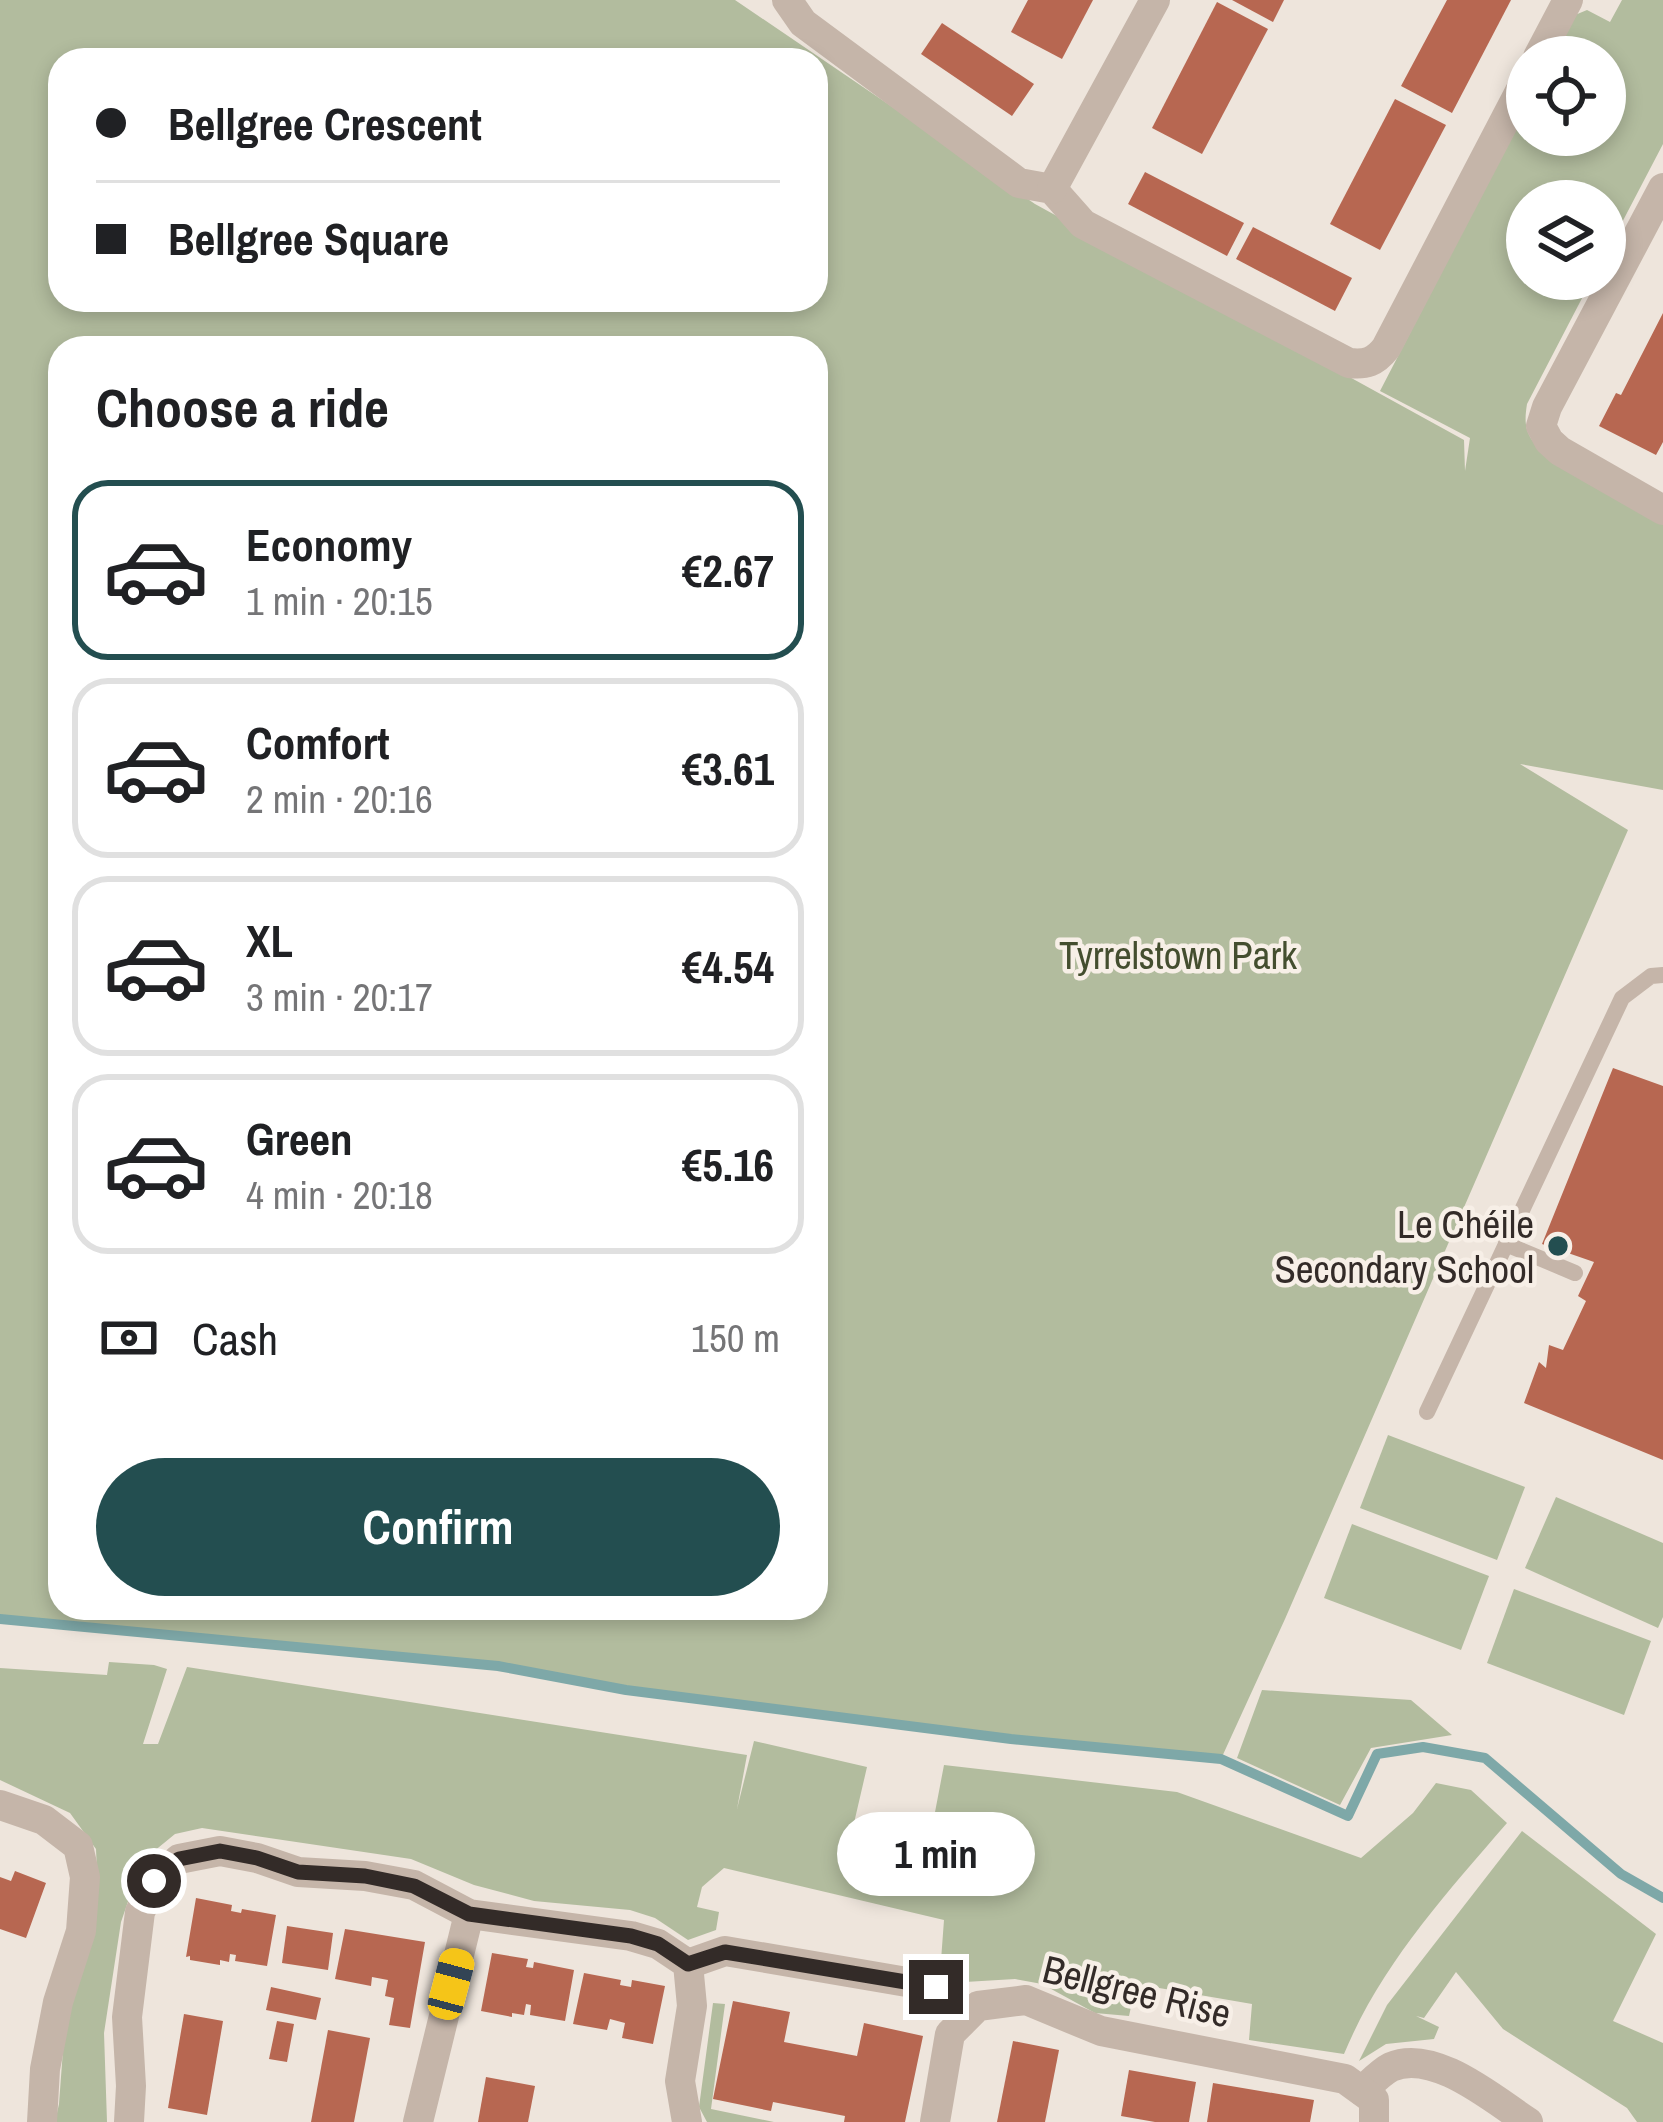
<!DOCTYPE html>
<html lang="en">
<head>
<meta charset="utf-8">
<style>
	:root { --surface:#fff; --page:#f6f6f6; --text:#202124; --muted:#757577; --line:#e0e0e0; --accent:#234e50 }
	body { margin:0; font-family:"Archivo Narrow",sans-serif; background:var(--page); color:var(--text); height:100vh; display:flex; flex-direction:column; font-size:45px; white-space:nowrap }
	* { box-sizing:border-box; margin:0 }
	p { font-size:39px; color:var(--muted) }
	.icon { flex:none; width:66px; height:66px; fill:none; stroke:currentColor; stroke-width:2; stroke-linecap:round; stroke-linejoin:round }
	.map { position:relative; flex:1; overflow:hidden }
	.sheet { position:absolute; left:48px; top:336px; width:780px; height:1284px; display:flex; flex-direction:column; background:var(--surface); border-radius:36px; box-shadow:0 6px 18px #0003 }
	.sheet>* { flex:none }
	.guide { position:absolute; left:48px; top:48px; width:780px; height:264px; border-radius:36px; box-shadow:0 6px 18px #0003; display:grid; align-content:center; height:264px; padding:0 48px; background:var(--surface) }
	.tools { position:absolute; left:1506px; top:36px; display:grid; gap:24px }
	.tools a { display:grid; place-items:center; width:120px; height:120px; border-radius:50%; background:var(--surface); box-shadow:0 6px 18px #0003; font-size:60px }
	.end { position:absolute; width:54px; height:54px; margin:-27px; border:15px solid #332b28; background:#fff; box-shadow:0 0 0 6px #fff }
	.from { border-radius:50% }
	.bubble { position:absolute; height:84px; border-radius:42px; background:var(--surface); box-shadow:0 6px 18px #0003; font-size:39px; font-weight:700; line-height:84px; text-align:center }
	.car { position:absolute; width:36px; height:72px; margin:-36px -18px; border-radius:15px; box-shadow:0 0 9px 3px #0007; background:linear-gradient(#f5c518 24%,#345 0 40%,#f5c518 0 76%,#345 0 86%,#f5c518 0) }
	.guide b { display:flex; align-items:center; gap:42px; height:114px; font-size:45px }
	.guide b+b { border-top:3px solid var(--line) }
	.guide i { width:30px; height:30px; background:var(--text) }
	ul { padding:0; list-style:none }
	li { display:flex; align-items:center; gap:36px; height:180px; margin:0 24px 18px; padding:0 24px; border:6px solid var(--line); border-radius:36px }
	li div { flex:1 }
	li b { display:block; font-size:45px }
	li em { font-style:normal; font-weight:700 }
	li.current { border-color:var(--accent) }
	li>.icon { width:108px; height:108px; stroke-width:1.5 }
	h2 { padding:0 48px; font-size:54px; line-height:144px }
	.pay { display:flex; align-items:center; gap:30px; height:132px; padding:0 48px; font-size:45px }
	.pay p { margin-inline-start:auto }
	.primary-button { display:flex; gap:24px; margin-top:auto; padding:24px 48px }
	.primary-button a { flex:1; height:138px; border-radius:72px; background:var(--accent); color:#fff; font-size:48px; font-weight:700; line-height:138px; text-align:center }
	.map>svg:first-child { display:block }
	.green { fill:#b2bc9e; fill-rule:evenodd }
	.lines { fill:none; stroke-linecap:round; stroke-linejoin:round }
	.stream { stroke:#7ea8a8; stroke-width:10 }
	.building { fill:#b76751 }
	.service { stroke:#c5b5a9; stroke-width:16 }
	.minor { stroke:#c5b5a9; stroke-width:30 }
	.route { stroke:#332b28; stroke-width:15 }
	.poi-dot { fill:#234e50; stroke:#f7efe7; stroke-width:4.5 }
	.labels { text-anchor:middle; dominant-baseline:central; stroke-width:9; stroke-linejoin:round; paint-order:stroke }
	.park-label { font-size:39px; fill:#444e2f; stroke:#f7efe7 }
	.poi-label { font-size:39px; fill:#332b28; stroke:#f7efe7; text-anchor:end }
	.street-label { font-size:39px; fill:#332b28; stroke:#f7efe7 }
</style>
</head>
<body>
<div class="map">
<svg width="1663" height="2122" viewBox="0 0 1663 2122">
	<rect width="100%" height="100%" fill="#eee5dc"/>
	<!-- green -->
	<g class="green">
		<path d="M0,0H735L1035,204L1464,440L1465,471L1470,438L1380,391L1527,107V135H1605V57H1553L1575,15L1587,10L1610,22L1622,0H1663V144L1605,255V201H1527V279H1592L1527,404C1525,417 1524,428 1532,440C1544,459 1638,501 1663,513V790L1520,764L1628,830L1285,1619L1221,1759L1011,1739L626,1690L498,1666L0,1619ZM60,60H816V300H60ZM60,348H816V1608H60Z"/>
		<polygon points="1388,1435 1525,1487 1497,1560 1360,1508"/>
		<polygon points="1556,1497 1663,1543 1663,1617 1658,1628 1525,1568"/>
		<polygon points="1352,1524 1489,1576 1461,1650 1324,1598"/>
		<polygon points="1514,1589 1651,1641 1624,1715 1487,1663"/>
		<path d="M109,1662L154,1665L167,1669L143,1744H158L187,1667L747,1755L737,1809L754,1741L867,1767L851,1836L927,1854L944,1765L1177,1792L1361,1858L1413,1813L1436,1783L1471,1790L1507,1823C1444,1896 1381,1965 1344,2054L1249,2040L1252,2004L1136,1984L1129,2016L1095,2013L1042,1984L1015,1979L965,1982L937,2014L944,1920L724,1868L702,1887L697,1907L719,1912L716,1930L688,1940L655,1918L630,1910L534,1901L474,1885L411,1859L202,1828L175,1834L142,1861L121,1922L104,2033L107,2122H55L59,2104L65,2023L98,1894L96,1849L70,1813L0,1780V1668L107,1675Z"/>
		<polygon points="1262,1690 1411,1700 1452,1735 1371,1748 1340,1805 1237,1758"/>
		<polygon points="1522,1831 1656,1934 1613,2021 1663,2043 1663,2122 1637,2122 1627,2108 1503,2029 1456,1972 1424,2018 1416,2016 1439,2027 1434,2039 1386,2044 1359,2061 1387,2005"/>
		<polygon points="713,2003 725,2004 711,2109 774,2122 707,2122 699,2107"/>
	</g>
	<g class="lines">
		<!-- stream -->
		<polyline class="stream" points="0,1619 498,1666 626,1690 1011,1739 1221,1759 1348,1816 1377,1754 1423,1747 1485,1758 1621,1874 1663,1898"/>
	</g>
	<!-- building -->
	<g class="building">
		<polygon points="1028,0 1093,0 1062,59 1011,32"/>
		<polygon points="1232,0 1284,0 1273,22"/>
		<polygon points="1447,0 1511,0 1452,113 1401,86"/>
		<polygon points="1217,2 1268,29 1202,154 1152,128"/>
		<polygon points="942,23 1034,84 1012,116 921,54"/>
		<polygon points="1395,99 1446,125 1380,250 1330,224"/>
		<polygon points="1145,172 1244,223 1227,256 1128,204"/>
		<polygon points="1253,227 1352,278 1335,311 1236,259"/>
		<polygon points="1663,313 1663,442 1656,455 1599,426 1616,393 1621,395"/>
		<polygon points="1613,1068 1663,1086 1663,1460 1524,1403 1539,1362 1546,1368 1549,1345 1563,1350 1586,1301 1578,1296 1594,1262 1542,1244"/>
		<polygon points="15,1871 46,1883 26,1938 0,1929 0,1877 11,1881"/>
		<polygon points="196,1898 232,1905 231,1911 241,1913 242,1909 276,1915 267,1966 235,1961 236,1955 230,1954 229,1962 220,1960 220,1965 190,1960 190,1956 186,1957"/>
		<polygon points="287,1926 333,1933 328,1970 282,1963"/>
		<polygon points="345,1929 425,1942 410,2028 389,2025 394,1998 385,1996 388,1980 372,1977 371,1986 335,1979"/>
		<polygon points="492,1953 528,1959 526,1967 533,1968 534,1962 574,1970 565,2021 530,2015 531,2005 526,2004 524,2015 512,2013 512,2017 481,2011"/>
		<polygon points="584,1973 621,1980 620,1985 631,1987 632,1980 665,1986 653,2044 622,2038 625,2023 610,2019 607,2030 573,2024"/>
		<polygon points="271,1987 321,1998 316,2020 266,2010"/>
		<polygon points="733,2001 790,2012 784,2042 857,2056 864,2023 923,2036 905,2122 844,2122 845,2116 773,2102 771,2111 713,2099"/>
		<polygon points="184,2014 223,2021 207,2115 168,2108"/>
		<polygon points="277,2021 294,2024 287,2062 269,2059"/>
		<polygon points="328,2030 370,2038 354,2122 311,2122"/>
		<polygon points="1013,2041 1059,2050 1045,2122 997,2122"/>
		<polygon points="1129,2070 1196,2082 1189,2122 1155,2122 1121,2116"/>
		<polygon points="486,2077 535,2086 528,2122 478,2122"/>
		<polygon points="1213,2083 1314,2100 1310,2122 1207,2122"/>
	</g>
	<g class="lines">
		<!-- service -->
		<g class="service">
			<polyline points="1506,1244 1575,1273"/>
			<polyline points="1427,1412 1622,998 1651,976 1663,975"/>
		</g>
		<!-- minor -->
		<g class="minor">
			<path d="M787,0L803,23L1019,183L1052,189L1083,224L1349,363C1366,365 1375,362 1386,348L1527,78"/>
			<polyline points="1538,57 1568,0"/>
			<polyline points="1663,188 1547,407 1541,426 1549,441 1560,451 1663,510"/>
			<polyline points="1052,189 1155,0"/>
			<polyline points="0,1805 44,1820 78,1846 85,1877 81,1931 58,2002 45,2069 42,2122"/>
			<polyline points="688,1964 725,1951 936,1987"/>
			<path d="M1362,2091C1371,2083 1381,2072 1391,2067C1434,2048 1494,2100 1528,2122"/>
			<polyline points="129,2122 131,2086 127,2017 140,1912 155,1881 179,1859 220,1851 257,1858 298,1872 365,1876 414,1885 469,1914 631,1936 658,1944 688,1964 692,2006 680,2081 687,2122"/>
			<polyline points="418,2122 469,1914"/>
			<polyline points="935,2122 950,2034 978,2006 1026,2000 1101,2031 1345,2079 1374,2100 1374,2122"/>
		</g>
	</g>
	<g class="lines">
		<!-- route -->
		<polyline class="route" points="154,1881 179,1859 220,1851 257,1858 298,1872 365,1876 414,1886 469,1914 631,1936 658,1944 688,1964 725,1952 936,1987"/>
	</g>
	<!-- markers -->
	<circle class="poi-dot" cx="1558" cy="1246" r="12"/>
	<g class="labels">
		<!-- park labels -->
		<g class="park-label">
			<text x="1178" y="955">Tyrrelstown Park</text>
		</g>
		<!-- poi labels -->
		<g class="poi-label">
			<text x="1534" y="1224">Le Chéile<tspan x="1534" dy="45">Secondary School</tspan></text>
		</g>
		<!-- street labels -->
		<g class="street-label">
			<text transform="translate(1137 1991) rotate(14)">Bellgree Rise</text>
		</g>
	</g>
</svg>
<div class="tools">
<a><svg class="icon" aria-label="locate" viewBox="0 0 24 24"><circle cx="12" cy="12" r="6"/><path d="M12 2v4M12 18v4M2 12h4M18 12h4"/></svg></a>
<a><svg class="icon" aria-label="layers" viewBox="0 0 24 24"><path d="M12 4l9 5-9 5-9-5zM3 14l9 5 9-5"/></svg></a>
</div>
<i class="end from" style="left:154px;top:1881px"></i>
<i class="end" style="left:936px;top:1987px"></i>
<div class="bubble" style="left:837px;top:1812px;width:198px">1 min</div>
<i class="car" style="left:451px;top:1984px;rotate:15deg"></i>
<div class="guide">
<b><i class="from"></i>Bellgree Crescent</b>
<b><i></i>Bellgree Square</b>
</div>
<section class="sheet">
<h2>Choose a ride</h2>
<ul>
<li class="current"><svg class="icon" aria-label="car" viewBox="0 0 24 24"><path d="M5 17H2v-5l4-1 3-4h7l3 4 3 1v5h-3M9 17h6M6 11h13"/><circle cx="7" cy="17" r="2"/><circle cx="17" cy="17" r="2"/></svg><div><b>Economy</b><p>1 min · 20:15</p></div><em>€2.67</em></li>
<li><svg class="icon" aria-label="car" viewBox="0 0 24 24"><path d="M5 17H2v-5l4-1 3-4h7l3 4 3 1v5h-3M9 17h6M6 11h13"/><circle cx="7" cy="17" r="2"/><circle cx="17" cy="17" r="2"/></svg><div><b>Comfort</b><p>2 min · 20:16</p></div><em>€3.61</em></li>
<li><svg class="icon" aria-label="car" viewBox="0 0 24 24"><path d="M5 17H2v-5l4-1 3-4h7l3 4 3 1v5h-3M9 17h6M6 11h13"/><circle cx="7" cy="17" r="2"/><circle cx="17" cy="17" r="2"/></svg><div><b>XL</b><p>3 min · 20:17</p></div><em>€4.54</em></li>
<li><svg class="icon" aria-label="car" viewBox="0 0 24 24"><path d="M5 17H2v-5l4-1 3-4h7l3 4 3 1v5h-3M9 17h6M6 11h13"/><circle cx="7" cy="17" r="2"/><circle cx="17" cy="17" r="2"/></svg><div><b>Green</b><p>4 min · 20:18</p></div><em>€5.16</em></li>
</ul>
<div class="pay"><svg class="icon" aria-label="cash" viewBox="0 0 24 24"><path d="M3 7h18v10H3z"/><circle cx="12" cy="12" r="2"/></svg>Cash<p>150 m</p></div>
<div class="primary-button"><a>Confirm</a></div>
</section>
</div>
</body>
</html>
